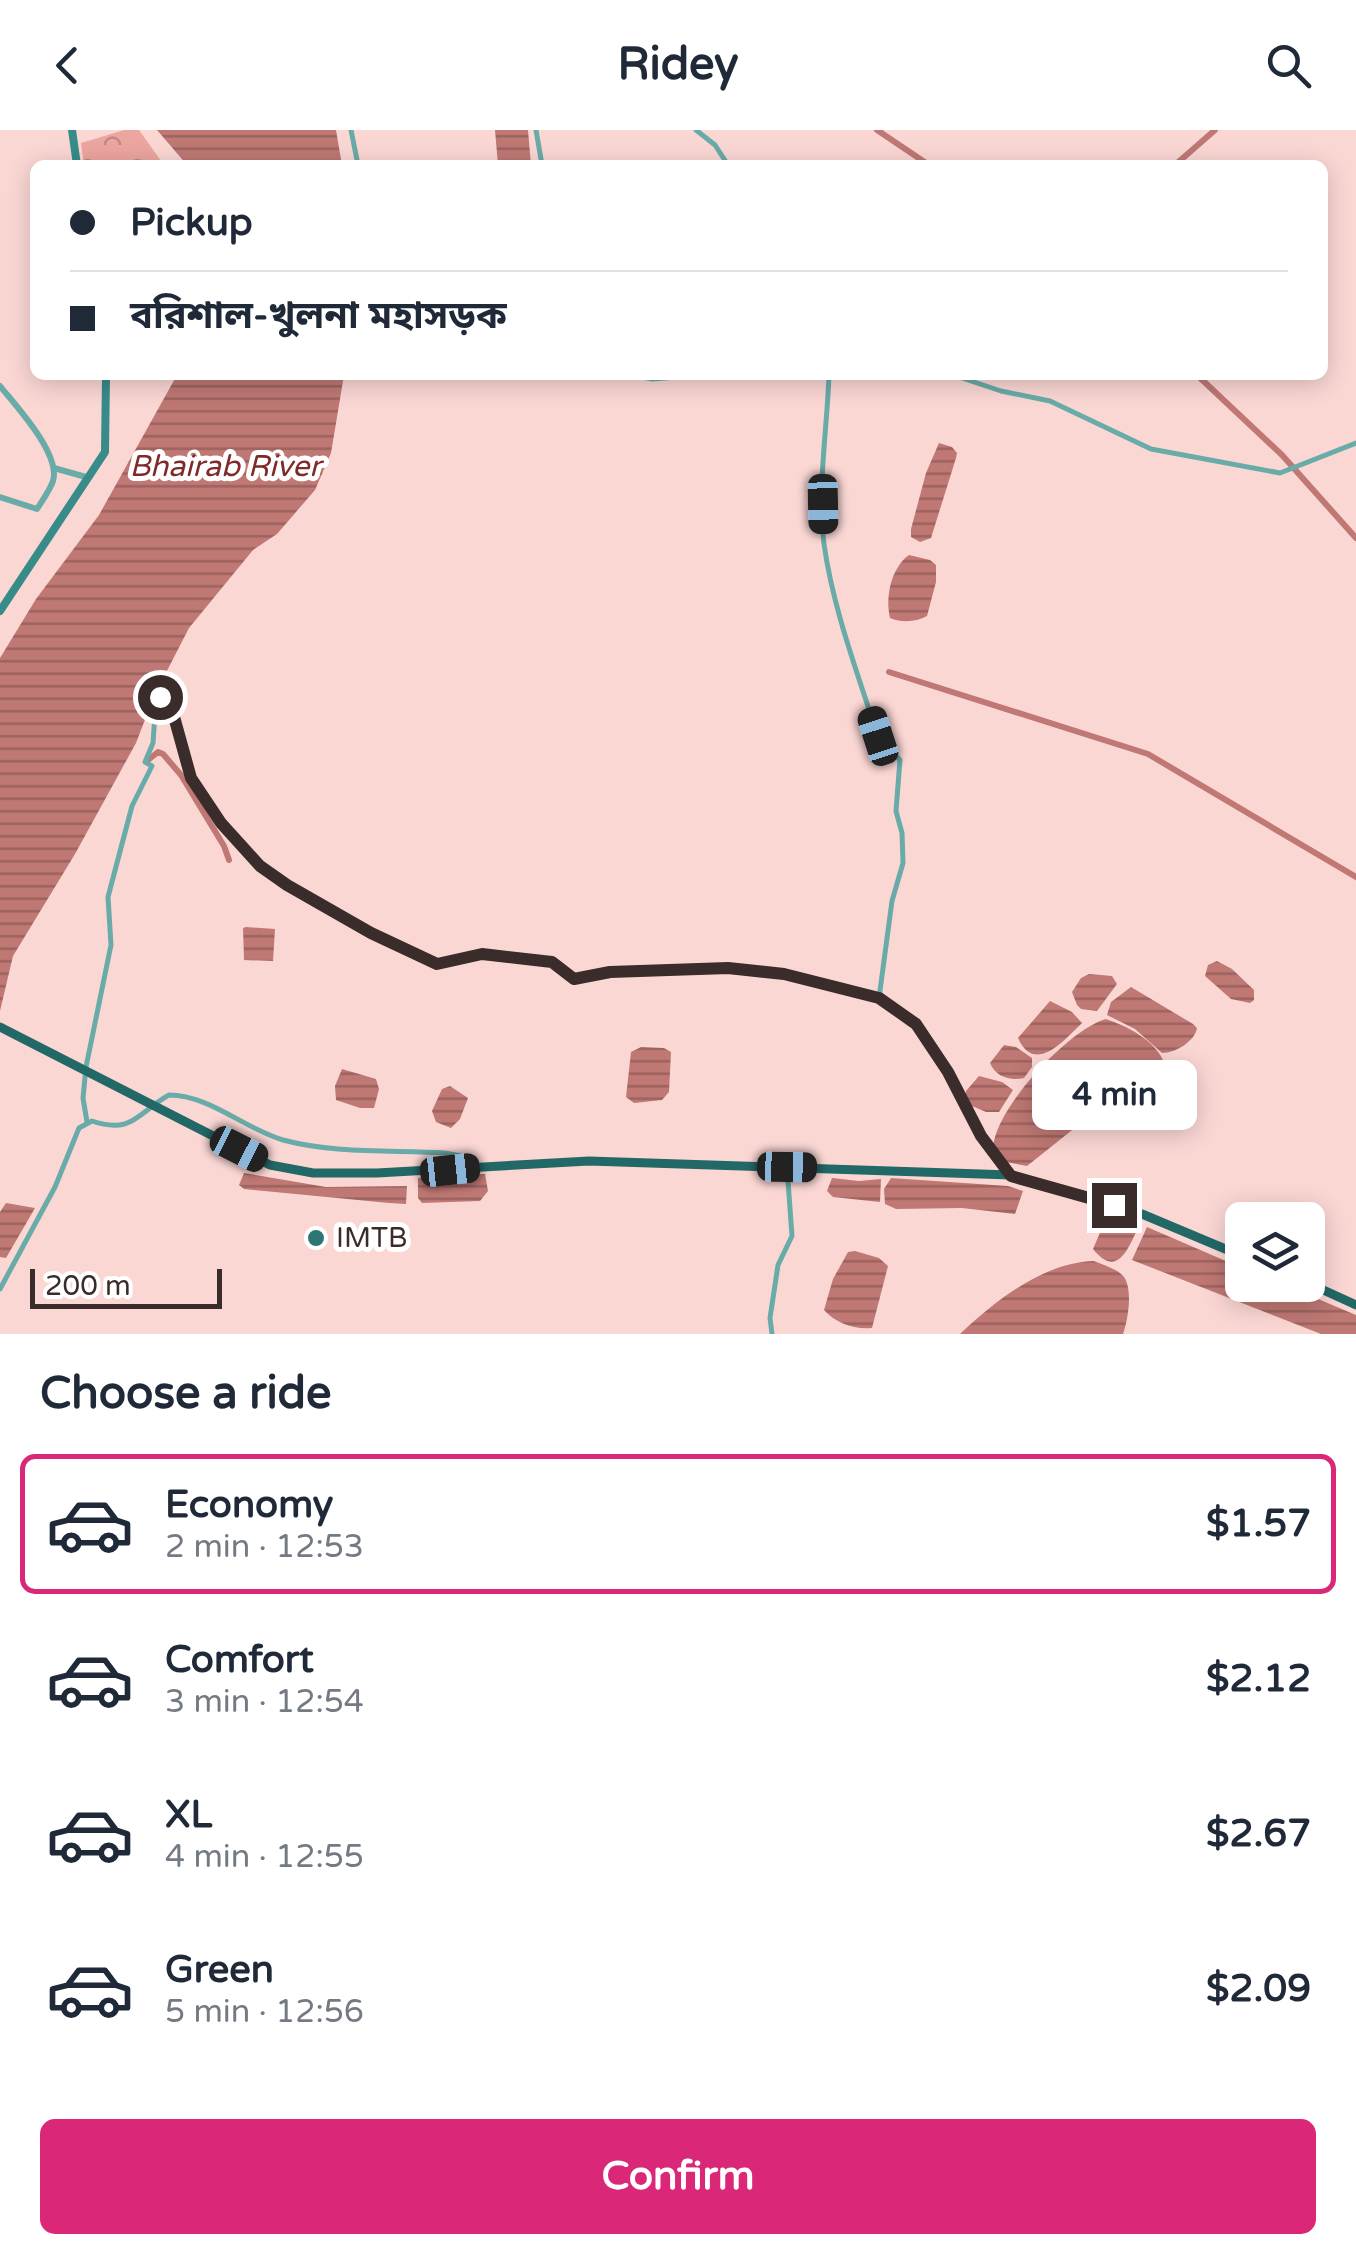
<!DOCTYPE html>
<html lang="en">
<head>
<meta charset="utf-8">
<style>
	:root { --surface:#fff; --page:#f2f2f3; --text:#1f2937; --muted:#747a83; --line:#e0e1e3; --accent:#db2777 }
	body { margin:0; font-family:"Varela Round","Noto Sans Bengali",sans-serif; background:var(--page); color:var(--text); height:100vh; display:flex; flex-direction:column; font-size:38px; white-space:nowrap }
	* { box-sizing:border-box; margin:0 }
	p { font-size:32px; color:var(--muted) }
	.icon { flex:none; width:55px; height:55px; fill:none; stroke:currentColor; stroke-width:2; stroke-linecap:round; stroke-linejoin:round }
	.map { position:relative; height:1204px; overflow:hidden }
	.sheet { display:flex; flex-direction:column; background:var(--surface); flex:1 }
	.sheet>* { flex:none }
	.top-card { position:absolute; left:30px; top:30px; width:1298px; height:220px; border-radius:15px; box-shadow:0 5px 25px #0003; display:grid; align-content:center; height:220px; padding:0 40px; background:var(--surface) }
	.tools { position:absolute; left:1225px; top:1072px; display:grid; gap:20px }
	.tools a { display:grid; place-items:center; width:100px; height:100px; border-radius:15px; background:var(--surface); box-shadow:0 5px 25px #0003; font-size:50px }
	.scale { position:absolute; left:30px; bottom:25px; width:192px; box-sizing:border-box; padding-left:10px; border:5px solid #3a2c2b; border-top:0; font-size:28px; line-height:35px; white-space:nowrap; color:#3a2c2b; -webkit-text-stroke:8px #fff; paint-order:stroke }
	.end { position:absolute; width:45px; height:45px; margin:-22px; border:12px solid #3a2c2b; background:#fff; box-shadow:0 0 0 5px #fff }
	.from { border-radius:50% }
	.bubble { position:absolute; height:70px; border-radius:15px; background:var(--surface); box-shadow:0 5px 25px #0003; font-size:32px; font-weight:700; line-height:70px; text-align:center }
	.car { position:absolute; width:30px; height:60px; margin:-30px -15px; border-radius:12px; box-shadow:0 0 8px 2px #0007; background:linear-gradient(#222 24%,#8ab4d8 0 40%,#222 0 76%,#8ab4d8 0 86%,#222 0) }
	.top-card b { display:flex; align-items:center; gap:35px; height:95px; font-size:38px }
	.top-card b+b { border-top:2px solid var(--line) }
	.top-card i { width:25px; height:25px; background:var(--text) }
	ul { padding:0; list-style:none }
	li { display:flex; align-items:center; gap:30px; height:140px; margin:0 20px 15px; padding:0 20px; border:5px solid transparent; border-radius:15px }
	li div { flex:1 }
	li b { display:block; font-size:38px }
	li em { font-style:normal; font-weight:700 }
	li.selected { border-color:var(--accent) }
	li>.icon { width:90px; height:90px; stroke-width:1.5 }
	h2 { padding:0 40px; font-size:45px; line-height:120px }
	.cta { display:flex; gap:20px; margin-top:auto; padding:20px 40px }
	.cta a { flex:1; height:115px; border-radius:15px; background:var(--accent); color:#fff; font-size:40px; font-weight:700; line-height:115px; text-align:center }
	header { display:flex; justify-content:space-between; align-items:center; height:130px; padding:0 40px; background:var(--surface); font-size:45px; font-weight:700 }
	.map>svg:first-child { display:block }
	.park { fill:url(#park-crowns) }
	.water { fill:url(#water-rules) }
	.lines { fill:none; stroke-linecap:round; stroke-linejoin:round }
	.canal { stroke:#bf7874; stroke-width:6 }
	.minor { stroke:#69aba8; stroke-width:5 }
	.tertiary { stroke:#69aba8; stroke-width:6 }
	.secondary { stroke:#378c89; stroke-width:8 }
	.trunk { stroke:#226866; stroke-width:9 }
	.route { stroke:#3a2c2b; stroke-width:12 }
	.poi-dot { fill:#2d7674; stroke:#fff; stroke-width:4 }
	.labels { text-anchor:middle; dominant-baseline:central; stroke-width:10; stroke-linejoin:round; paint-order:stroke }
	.poi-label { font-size:28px; fill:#3a2c2b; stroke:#fff; text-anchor:start }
	.water-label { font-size:30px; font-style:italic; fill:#7f2929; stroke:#fff }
</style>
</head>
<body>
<header><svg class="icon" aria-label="back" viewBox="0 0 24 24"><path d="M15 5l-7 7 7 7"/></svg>Ridey<svg class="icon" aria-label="search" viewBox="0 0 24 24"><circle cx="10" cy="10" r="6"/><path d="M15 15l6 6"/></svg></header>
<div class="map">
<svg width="1356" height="1204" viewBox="0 0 1356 1204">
	<defs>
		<pattern id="park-crowns" width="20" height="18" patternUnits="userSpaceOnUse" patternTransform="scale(2.5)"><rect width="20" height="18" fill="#eda5a0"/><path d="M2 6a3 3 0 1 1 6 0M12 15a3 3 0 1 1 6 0" fill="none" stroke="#c18783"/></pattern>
		<pattern id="water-rules" width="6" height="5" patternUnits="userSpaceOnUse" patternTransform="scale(2.5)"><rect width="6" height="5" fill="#bf7874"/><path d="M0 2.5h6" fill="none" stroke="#9c635f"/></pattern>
	</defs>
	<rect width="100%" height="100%" fill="#fbd7d4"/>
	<!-- park -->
	<polygon class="park" points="124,0 139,0 164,35 84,35 81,13"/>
	<!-- water -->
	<g class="water">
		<polygon points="157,0 336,0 342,35 187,35"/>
		<polygon points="495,0 528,0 531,35 498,35"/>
		<polygon points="177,245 344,245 331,323 315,360 277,404 253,420 189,498 154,566 136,613 75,724 13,826 0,881 0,528 36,469 99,385"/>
		<polygon points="939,313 952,317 957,323 956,328 931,408 920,412 911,407 911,399 926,343"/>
		<path d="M909,425L930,430L936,435V452L927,486C916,492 902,493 890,488C885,467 891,438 909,425Z"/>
		<polygon points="246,797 275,799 273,831 244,830 243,798"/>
		<polygon points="1217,831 1232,839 1254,860 1254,870 1250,873 1231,869 1205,846 1208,835"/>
		<polygon points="1089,844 1112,846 1117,854 1097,881 1081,879 1077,875 1072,862 1081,848"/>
		<path d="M1131,857L1193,894L1197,898C1195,911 1176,923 1162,923L1135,899L1107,885L1111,872Z"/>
		<path d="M1050,871L1072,882L1082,893C1065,909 1035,946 1018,908Z"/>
		<path d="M1106,889C1127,896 1154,910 1163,930L1158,939L1091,985L1027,1036L1006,1032L993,1019C994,979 1069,899 1106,889Z"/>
		<path d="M1004,915L1016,917L1032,928V937L1024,948C1010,951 996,947 990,933Z"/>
		<polygon points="641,917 664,918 671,922 669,962 662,970 634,973 626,967 631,922"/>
		<polygon points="342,939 376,949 379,959 374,978 360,978 336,970 335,956"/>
		<polygon points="979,946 1002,952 1013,960 999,982 986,982 965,973 966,961"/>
		<polygon points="450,956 468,968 460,989 451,998 436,992 432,981 442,959"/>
		<polygon points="244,1043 326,1057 407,1056 406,1074 389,1073 244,1059 239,1055"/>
		<polygon points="485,1044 488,1061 480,1071 422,1073 418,1068 418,1048"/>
		<polygon points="832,1048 859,1051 881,1049 880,1072 833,1067 827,1061"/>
		<polygon points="891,1048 1008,1056 1023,1061 1015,1084 962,1078 896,1079 885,1074 884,1059"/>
		<polygon points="6,1073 35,1078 6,1128 0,1127 0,1082"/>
		<path d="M1108,1084L1130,1091L1138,1098C1128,1119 1117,1149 1093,1119Z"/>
		<polygon points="1147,1097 1242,1138 1242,1155 1285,1155 1356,1185 1356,1204 1321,1204 1132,1130"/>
		<path d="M855,1121L879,1128L888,1136L872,1198C855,1200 835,1193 824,1180L833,1149L848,1122Z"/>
		<path d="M1094,1131C1103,1135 1118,1139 1124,1147C1133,1160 1128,1190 1123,1204H960C995,1171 1044,1132 1094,1131Z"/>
	</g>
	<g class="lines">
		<!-- canal -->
		<g class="canal">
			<polyline points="877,0 929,35"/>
			<polyline points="1175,35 1215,0"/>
			<polyline points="1197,245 1282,325 1356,408"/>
			<polyline points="889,542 1148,624 1356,747"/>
			<polyline points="148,630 158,622 163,624 181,645 224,716 229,730"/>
		</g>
		<!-- minor -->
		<g class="minor">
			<polyline points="351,0 358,35"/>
			<polyline points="536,0 542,35"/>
			<polyline points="696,0 715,15 728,35"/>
			<polyline points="633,245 652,249 704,245"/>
			<path d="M829,245C827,301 817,359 824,414C833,479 858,544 878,607L900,630L896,681L902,703L903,733L892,771L879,868"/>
			<polyline points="953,245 1001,261 1050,271 1151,319 1280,343 1356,313"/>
			<path d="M87,992L83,968L86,937L111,815L108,767L132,676L152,636L145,632L153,613L156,569L167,564L191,648L221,693L260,736L287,755L371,803L437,834L482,824L552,832L574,849C587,849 599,843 611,841C622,840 632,843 642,842C716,837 861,838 916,893C956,934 970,999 1009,1043"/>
			<path d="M0,1159L55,1057L79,998L92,991C133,1005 138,982 169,965C209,965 245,999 283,1010C336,1024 391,1020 445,1023L461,1026L475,1036"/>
			<polyline points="772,1204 770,1188 778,1135 792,1106 787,1037"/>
		</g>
		<!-- tertiary -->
		<g class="tertiary">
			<path d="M0,256C16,276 61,324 53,351C50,360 42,371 37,379L0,367"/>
			<polyline points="54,338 86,347"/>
		</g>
		<!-- secondary -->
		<g class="secondary">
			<polyline points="72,0 77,35"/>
			<polyline points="0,481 105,322 106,245"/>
		</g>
		<!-- trunk -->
		<g class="trunk">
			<polyline points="0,897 270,1035 313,1043 377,1043 589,1031 1011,1045 1142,1084 1242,1126"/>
			<polyline points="1308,1153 1356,1175"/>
		</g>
	</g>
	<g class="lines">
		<!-- route -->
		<polyline class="route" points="160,567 168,565 191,648 221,693 260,736 287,755 371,803 437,834 482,824 552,832 574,849 610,842 728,838 784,844 879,868 916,894 948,942 981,1006 1011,1046 1114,1075"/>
	</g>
	<!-- markers -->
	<circle class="poi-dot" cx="316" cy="1108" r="10"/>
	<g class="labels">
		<!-- poi labels -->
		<g class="poi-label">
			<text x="336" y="1108">IMTB</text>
		</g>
		<!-- water labels -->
		<g class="water-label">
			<text x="225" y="336">Bhairab River</text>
		</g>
	</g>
</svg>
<div class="tools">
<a><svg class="icon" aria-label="layers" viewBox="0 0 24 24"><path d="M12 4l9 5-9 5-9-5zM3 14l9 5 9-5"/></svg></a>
</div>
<div class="scale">200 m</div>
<i class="end from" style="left:160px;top:567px"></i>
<i class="end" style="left:1114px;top:1075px"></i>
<div class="bubble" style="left:1032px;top:930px;width:165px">4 min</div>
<i class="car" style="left:823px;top:374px;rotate:179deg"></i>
<i class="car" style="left:878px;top:606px;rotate:342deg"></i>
<i class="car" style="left:239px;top:1019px;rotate:117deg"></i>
<i class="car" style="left:787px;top:1037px;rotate:91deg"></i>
<i class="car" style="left:450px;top:1040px;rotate:84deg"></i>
<div class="top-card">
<b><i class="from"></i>Pickup</b>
<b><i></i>বরিশাল-খুলনা মহাসড়ক</b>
</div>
</div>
<section class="sheet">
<h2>Choose a ride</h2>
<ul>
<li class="selected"><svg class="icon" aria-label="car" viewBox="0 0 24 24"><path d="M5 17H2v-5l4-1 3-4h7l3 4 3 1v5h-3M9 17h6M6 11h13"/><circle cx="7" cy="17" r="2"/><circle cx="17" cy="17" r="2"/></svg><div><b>Economy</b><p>2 min · 12:53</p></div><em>$1.57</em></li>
<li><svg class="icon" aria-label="car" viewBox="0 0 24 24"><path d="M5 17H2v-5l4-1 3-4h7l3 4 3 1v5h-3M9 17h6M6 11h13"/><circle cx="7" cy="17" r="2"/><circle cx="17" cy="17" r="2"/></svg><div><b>Comfort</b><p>3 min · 12:54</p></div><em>$2.12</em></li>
<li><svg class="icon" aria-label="car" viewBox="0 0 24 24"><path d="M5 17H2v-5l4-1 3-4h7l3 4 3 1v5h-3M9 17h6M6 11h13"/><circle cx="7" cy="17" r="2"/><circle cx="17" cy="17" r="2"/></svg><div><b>XL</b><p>4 min · 12:55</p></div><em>$2.67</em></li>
<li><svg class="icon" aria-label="car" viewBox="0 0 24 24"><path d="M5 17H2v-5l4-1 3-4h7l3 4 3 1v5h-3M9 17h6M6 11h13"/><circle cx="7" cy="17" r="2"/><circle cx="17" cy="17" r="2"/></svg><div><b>Green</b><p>5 min · 12:56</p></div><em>$2.09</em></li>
</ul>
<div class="cta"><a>Confirm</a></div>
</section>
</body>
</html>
